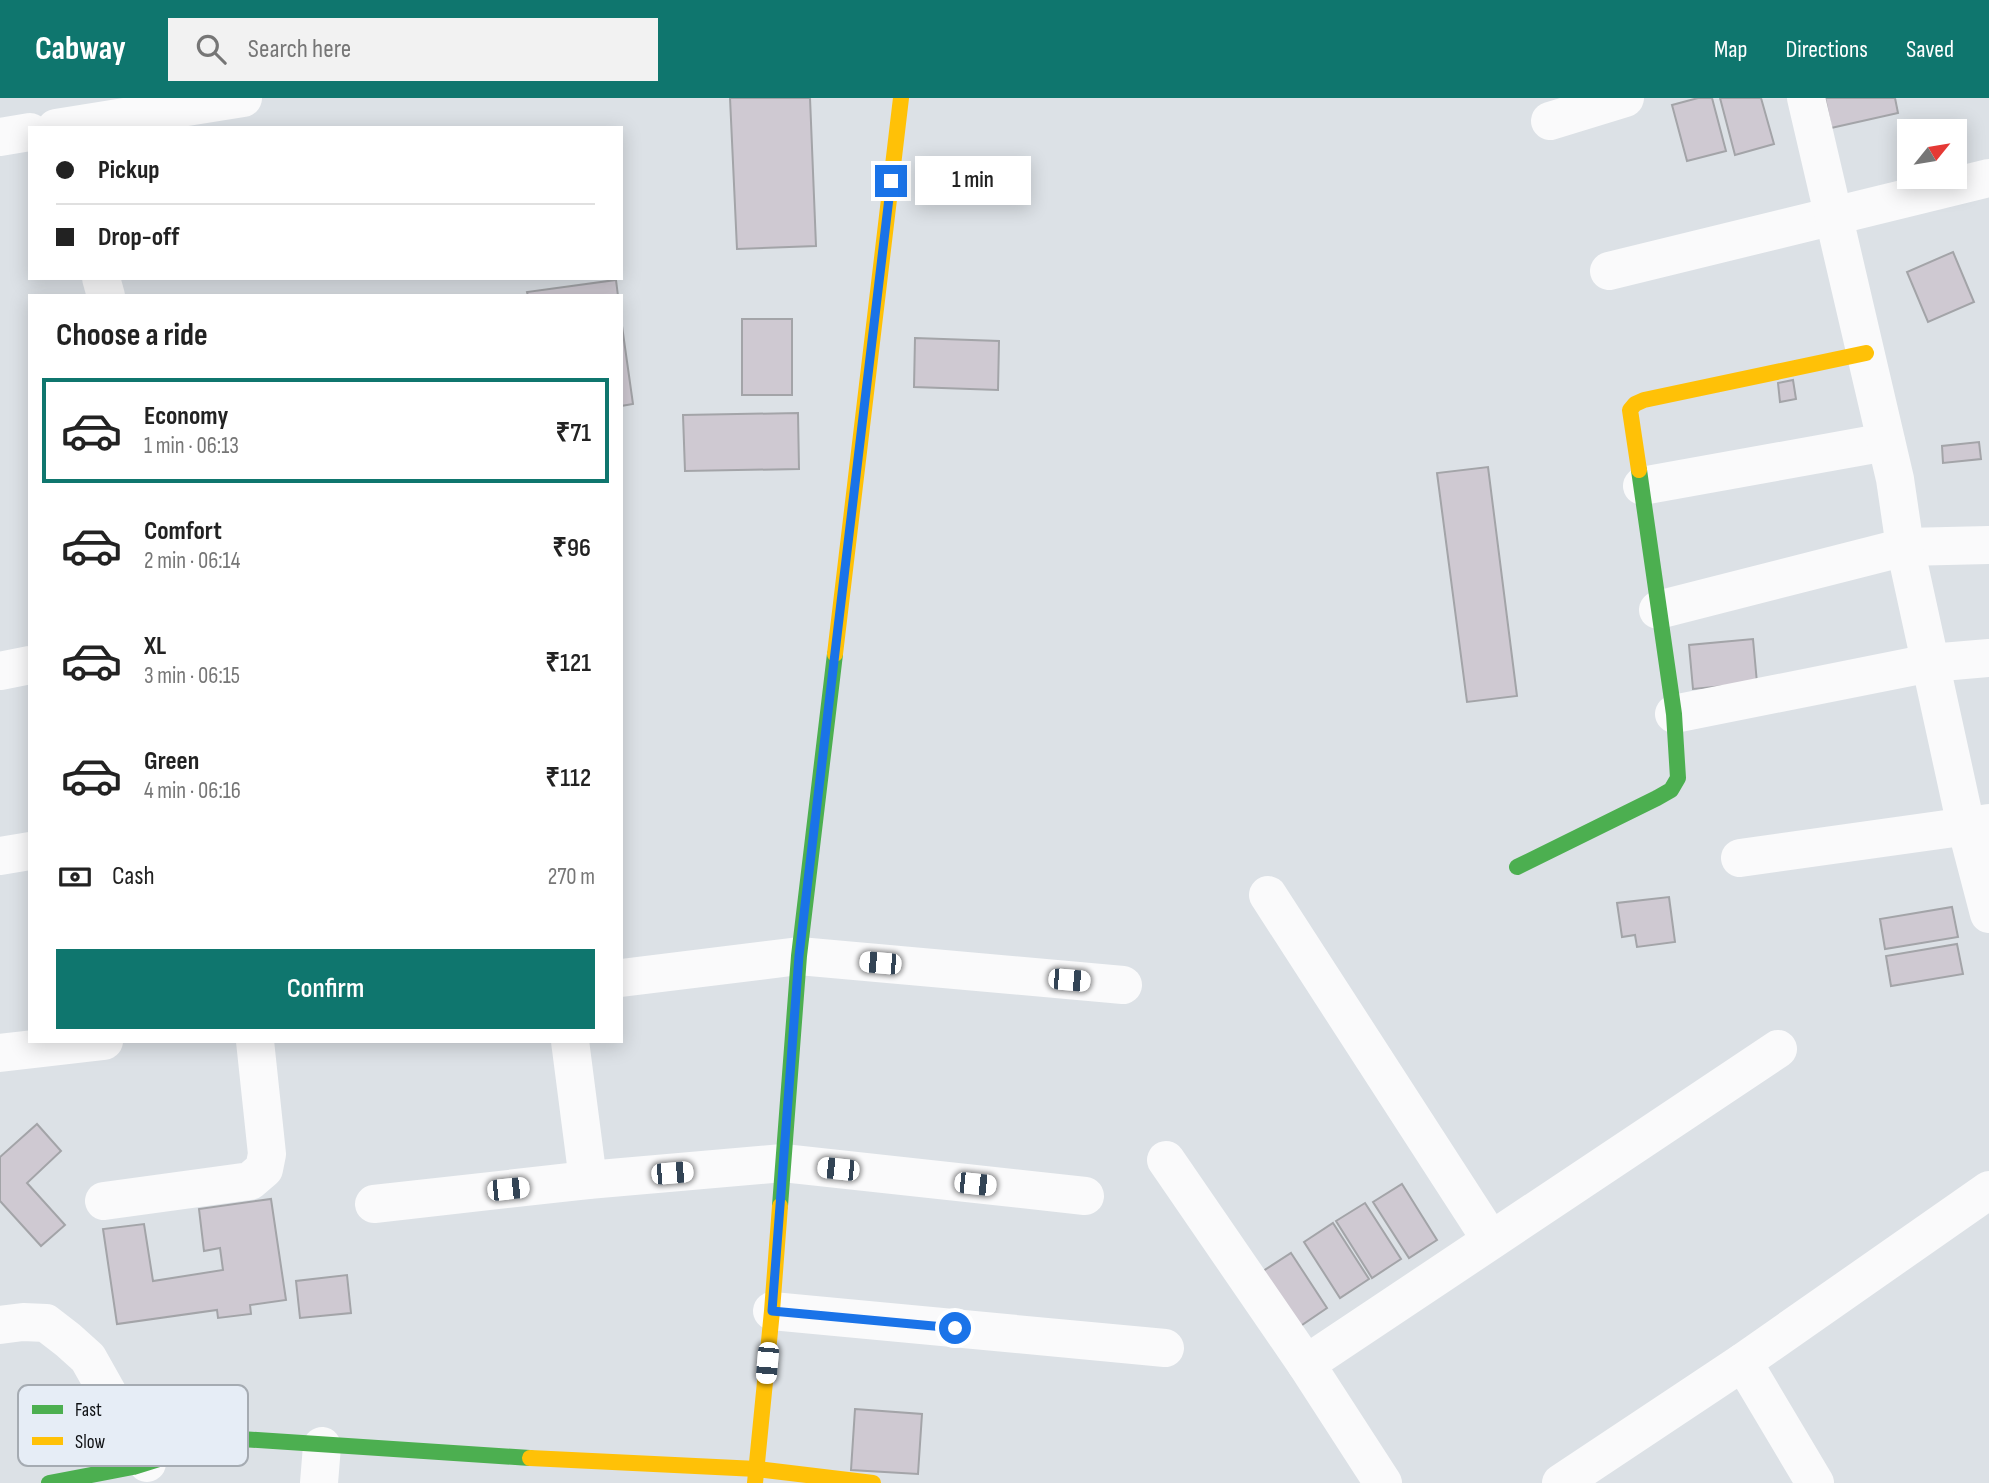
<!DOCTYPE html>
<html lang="en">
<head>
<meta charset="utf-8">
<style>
	:root { --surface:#fff; --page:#f2f2f2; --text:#222; --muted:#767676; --line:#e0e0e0; --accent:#0f766e }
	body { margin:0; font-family:"Sofia Sans Condensed",sans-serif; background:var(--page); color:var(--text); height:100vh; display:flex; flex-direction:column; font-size:26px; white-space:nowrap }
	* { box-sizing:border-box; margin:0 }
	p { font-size:23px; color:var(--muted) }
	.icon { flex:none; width:38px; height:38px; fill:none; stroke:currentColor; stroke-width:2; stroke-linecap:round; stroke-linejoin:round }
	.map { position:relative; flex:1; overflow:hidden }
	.panel { position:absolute; left:28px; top:196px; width:595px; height:749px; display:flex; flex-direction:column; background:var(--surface); border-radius:0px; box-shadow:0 4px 18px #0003 }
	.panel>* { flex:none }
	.hud { position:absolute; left:28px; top:28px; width:595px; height:154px; border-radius:0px; box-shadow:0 4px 18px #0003; display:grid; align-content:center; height:154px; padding:0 28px; background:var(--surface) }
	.needle { width:46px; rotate:60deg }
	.fabs { position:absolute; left:1897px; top:21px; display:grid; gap:14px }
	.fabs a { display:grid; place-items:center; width:70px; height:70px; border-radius:0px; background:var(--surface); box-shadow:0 4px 18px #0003; font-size:35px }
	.end { position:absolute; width:32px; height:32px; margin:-16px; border:9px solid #1a73e8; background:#fff; box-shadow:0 0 0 4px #fff }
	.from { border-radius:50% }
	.bubble { position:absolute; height:49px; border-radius:0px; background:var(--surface); box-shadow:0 4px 18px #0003; font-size:23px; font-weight:600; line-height:49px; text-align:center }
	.car { position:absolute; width:21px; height:42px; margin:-21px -10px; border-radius:9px; box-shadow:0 0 5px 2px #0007; background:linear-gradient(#fff 24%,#345 0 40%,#fff 0 76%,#345 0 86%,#fff 0) }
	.hud b { display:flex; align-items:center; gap:24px; height:66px; font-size:26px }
	.hud b+b { border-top:2px solid var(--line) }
	.hud i { width:18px; height:18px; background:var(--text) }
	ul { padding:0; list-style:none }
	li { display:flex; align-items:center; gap:21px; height:105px; margin:0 14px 10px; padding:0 14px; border:4px solid transparent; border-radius:0px }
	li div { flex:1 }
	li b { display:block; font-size:26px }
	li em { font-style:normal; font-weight:600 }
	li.active { border-color:var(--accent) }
	li>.icon { width:63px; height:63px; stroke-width:1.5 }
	h2 { padding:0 28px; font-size:32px; line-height:84px }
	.pay { display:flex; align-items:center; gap:18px; height:77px; padding:0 28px; font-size:26px }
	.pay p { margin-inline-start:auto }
	.cta { display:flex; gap:14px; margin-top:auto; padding:14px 28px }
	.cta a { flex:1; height:80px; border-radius:0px; background:var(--accent); color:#fff; font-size:28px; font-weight:600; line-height:80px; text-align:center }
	header { display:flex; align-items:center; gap:42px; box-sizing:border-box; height:98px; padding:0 35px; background:var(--accent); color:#fff }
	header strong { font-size:33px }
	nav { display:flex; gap:38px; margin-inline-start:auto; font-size:24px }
	.search { width:490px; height:63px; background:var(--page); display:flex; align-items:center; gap:18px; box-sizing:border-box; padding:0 24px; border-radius:0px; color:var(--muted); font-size:26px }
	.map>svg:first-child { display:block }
	.building { fill:#cfc9d2; stroke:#a3a4a8; stroke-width:2 }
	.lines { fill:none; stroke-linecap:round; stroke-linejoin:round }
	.street { stroke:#fafafb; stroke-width:38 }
	.fast { stroke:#4caf50; stroke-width:16 }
	.slow { stroke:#ffc107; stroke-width:16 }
	.route { stroke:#1a73e8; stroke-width:9 }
	.key { fill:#e6edf6; stroke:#a5abb2; stroke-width:2 }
	.key-label { font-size:19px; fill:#0e1013 }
</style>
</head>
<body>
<header>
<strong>Cabway</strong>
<div class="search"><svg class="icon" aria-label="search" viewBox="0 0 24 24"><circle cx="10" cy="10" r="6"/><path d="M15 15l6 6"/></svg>Search here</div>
<nav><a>Map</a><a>Directions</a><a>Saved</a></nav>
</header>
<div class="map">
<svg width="1989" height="1385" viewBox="0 0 1989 1385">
	<rect width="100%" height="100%" fill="#dce1e6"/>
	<!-- building -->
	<g class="building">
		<polygon points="730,0 810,0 816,148 737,151"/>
		<polygon points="1698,0 1712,0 1726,53 1687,63 1672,7"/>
		<polygon points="1720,0 1761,0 1774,46 1735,57"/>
		<polygon points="1825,0 1895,0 1898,15 1831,30"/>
		<polygon points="1953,154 1974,204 1928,224 1907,174"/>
		<polygon points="616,182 618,198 528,198 527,194"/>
		<polygon points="621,221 633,306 621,308"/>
		<rect x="742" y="221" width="50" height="76"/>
		<polygon points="915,240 999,243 998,292 914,289"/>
		<polygon points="1793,282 1796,301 1780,304 1778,285"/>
		<polygon points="798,315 799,371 685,373 683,317"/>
		<polygon points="1979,344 1981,361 1943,365 1942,348"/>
		<polygon points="1488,369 1517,598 1467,604 1437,375"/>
		<polygon points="1753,541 1757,585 1693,591 1689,547"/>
		<polygon points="1669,799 1675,844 1637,849 1635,837 1622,839 1617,805"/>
		<polygon points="1952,809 1958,839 1885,851 1880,821"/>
		<polygon points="1957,846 1963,876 1891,888 1886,858"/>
		<polygon points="37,1026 61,1053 27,1085 65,1127 41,1148 0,1103 0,1059"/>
		<polygon points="1402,1086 1437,1142 1409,1160 1373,1104"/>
		<polygon points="271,1101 286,1202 250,1207 251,1216 218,1220 217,1212 117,1226 103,1131 144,1126 153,1183 223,1172 220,1150 204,1153 199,1111"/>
		<polygon points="1365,1105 1401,1161 1372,1180 1336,1123"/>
		<polygon points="1333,1125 1369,1181 1340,1200 1304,1144"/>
		<polygon points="1291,1155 1327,1210 1299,1229 1263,1173"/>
		<polygon points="347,1177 351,1215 300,1220 296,1183"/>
		<polygon points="855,1311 922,1316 918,1376 851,1372"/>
	</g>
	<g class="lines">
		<!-- street -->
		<g class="street">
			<polyline points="1550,23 1625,0"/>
			<polyline points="56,30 243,0"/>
			<polyline points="0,39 30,34"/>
			<polyline points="1609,173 1989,80"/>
			<polyline points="101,180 106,198"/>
			<polyline points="1642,388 1886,344"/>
			<polyline points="1989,447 1905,449 1966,728 1989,816"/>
			<polyline points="1658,512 1905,449 1895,381 1806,0"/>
			<polyline points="0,573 30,567"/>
			<polyline points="1674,616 1930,565 1989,560"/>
			<polyline points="0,758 30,753"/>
			<polyline points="1740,760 1989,725"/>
			<polyline points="1268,797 1491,1142"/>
			<polyline points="621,880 799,858 1123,887"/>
			<polyline points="570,943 588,1082"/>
			<polyline points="0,955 104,943"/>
			<polyline points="1166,1062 1306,1266 1383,1385"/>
			<polyline points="104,1103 250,1083 264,1071 267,1056 255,943"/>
			<polyline points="374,1106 588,1082 783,1065 1085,1098"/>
			<polyline points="772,1213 1165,1250"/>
			<polyline points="0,1227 23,1224 46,1225 68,1242 88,1260 147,1365"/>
			<polyline points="1743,1264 1815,1385"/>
			<polyline points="1306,1266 1778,951"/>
			<polyline points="319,1385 322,1348"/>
			<polyline points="1561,1385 1743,1264 1989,1092"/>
		</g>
		<!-- fast -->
		<g class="fast">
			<polyline points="1517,769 1657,700 1671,692 1678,680 1674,616 1639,372"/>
			<polyline points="780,1108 799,858 835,556"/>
			<polyline points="49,1385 133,1369 226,1340 530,1360"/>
		</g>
		<!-- slow -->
		<g class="slow">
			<polyline points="1639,372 1630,312 1635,306 1644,302 1866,255"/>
			<polyline points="835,556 901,0"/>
			<polyline points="530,1360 757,1371 873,1385"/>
			<polyline points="755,1385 772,1213 780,1108"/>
		</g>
	</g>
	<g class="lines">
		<!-- route -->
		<polyline class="route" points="891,83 799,858 772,1213 955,1230"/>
	</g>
	<!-- legend -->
	<rect x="18" y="1287" width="230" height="81" rx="10" class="key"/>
	<rect x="32" y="1307" width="31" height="9" fill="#4caf50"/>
	<rect x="32" y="1339" width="31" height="8" fill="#ffc107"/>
	<g class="key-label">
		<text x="75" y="1318">Fast</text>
		<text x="75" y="1350">Slow</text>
	</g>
</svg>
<div class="fabs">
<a><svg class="needle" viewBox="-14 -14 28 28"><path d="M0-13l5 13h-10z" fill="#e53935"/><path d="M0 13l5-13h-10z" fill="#767676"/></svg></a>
</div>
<i class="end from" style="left:955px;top:1230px"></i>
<i class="end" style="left:891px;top:83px"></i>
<div class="bubble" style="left:915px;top:58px;width:116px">1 min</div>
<i class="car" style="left:880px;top:865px;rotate:275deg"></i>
<i class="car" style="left:1069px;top:882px;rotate:95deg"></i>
<i class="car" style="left:838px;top:1071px;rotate:276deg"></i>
<i class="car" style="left:672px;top:1075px;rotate:85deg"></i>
<i class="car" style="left:975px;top:1086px;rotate:96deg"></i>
<i class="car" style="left:508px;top:1091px;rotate:84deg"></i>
<i class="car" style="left:767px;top:1265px;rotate:185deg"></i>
<div class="hud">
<b><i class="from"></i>Pickup</b>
<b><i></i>Drop-off</b>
</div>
<section class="panel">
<h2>Choose a ride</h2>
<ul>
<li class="active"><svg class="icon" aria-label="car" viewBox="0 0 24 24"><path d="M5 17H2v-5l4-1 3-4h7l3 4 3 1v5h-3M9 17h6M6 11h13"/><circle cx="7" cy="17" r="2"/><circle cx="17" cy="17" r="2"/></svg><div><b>Economy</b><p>1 min · 06:13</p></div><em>₹71</em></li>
<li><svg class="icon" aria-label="car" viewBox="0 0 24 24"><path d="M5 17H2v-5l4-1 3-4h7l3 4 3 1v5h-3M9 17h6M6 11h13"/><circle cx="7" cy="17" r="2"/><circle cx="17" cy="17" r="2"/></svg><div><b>Comfort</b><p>2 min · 06:14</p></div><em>₹96</em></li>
<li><svg class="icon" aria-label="car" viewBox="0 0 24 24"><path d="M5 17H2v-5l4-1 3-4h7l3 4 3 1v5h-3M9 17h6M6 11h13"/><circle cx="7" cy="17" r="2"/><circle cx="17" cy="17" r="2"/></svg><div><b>XL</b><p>3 min · 06:15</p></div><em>₹121</em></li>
<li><svg class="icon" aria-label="car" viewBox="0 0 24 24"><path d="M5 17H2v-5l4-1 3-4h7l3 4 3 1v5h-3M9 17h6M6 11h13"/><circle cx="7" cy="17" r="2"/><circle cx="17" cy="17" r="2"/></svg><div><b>Green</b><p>4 min · 06:16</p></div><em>₹112</em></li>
</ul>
<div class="pay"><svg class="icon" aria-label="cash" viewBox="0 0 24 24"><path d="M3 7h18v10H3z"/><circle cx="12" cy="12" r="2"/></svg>Cash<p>270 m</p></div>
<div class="cta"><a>Confirm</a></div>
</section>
</div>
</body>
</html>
